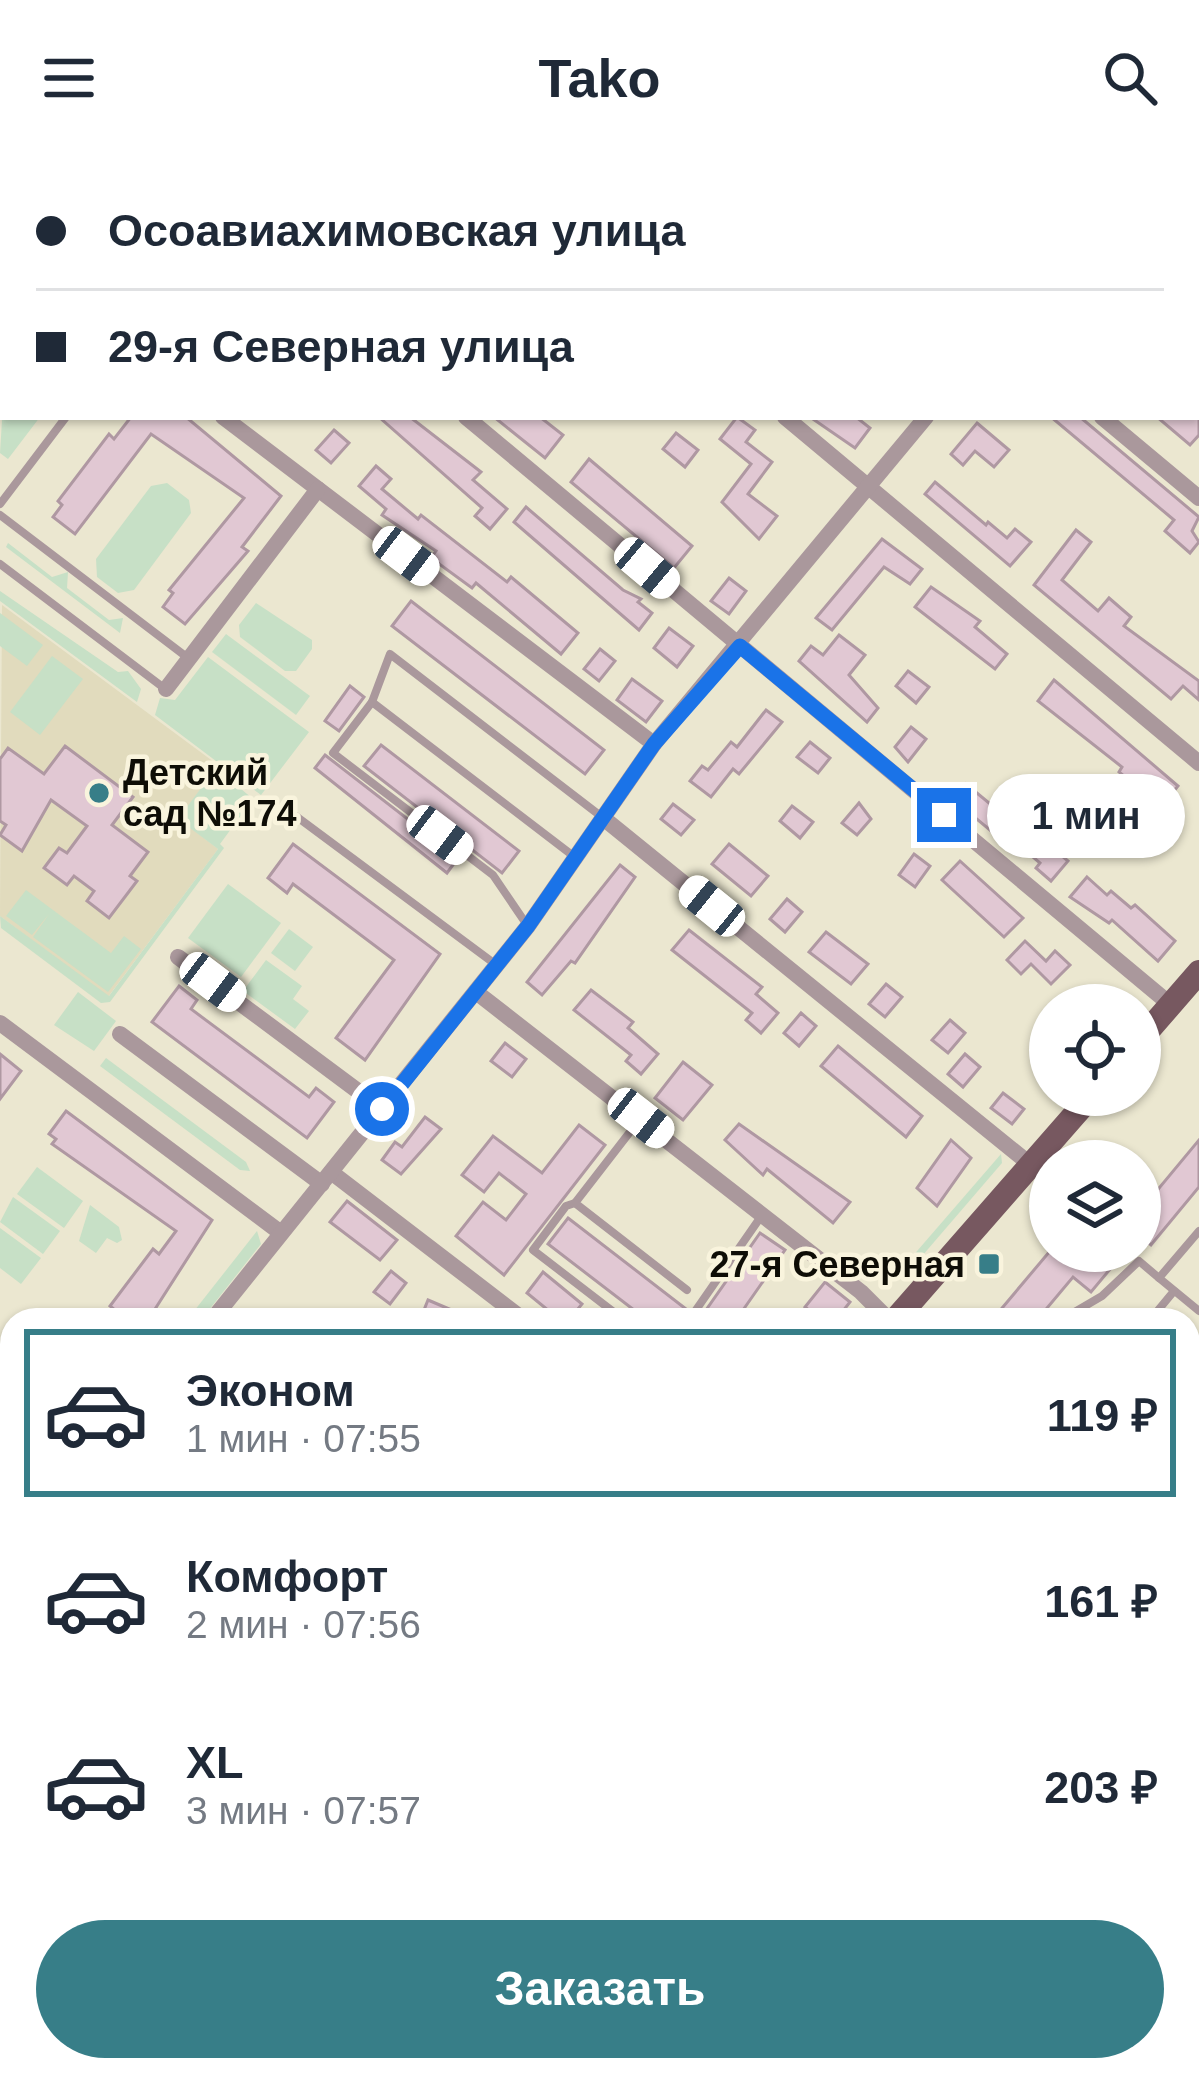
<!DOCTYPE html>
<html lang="ru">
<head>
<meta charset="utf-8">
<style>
	:root { --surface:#fff; --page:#f2f2f3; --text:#1f2937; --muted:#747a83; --line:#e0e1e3; --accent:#377e88 }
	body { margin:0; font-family:Arial,sans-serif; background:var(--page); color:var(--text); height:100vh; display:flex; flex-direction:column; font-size:45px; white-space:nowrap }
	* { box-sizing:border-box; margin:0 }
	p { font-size:39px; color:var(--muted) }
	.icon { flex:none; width:66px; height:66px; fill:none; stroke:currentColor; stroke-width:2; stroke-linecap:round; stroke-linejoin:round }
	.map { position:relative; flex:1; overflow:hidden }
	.side { position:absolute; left:0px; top:1152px; width:1200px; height:774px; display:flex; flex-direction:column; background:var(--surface); border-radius:36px 36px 0 0; box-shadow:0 3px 9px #0004 }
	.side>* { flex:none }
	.guide { position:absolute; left:0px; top:0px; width:1200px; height:264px; box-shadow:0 3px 9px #0004; display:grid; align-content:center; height:264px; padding:0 36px; background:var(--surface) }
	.buttons { position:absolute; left:1029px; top:828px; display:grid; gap:24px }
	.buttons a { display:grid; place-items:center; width:132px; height:132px; border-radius:50%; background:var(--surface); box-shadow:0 3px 9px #0004; font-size:60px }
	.end { position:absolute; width:54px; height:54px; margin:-27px; border:15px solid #1a73e8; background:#fff; box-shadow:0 0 0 6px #fff }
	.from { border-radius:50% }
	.bubble { position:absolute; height:84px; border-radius:42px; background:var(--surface); box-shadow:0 3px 9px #0004; font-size:39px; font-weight:800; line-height:84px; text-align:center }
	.car { position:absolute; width:36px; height:72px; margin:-36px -18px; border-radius:15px; box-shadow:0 0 9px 3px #0007; background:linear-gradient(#fff 24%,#345 0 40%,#fff 0 76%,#345 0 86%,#fff 0) }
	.guide b { display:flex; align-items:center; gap:42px; height:114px; font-size:45px }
	.guide b+b { border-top:3px solid var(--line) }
	.guide i { width:30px; height:30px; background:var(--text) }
	ul { padding:21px 0 0; list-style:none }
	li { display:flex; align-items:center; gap:36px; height:168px; margin:0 24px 18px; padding:0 12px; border:6px solid transparent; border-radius:0px }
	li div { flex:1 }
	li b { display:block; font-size:45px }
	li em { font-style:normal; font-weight:800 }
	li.current { border-color:var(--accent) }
	li>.icon { width:108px; height:108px; stroke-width:1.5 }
	.action { display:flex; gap:24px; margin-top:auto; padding:24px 36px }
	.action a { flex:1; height:138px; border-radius:72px; background:var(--accent); color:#fff; font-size:48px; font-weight:800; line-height:138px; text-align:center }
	header { display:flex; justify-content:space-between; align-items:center; height:156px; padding:0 36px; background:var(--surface); font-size:54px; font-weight:800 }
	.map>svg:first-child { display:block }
	.built { fill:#e1dbbd }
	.green { fill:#c7e0c6 }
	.building { fill:#e1c8d3; stroke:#af98a2; stroke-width:3 }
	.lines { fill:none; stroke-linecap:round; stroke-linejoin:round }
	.lane { stroke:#aa989c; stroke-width:8 }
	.street { stroke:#aa989c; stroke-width:16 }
	.secondary { stroke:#8c7279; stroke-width:24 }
	.primary { stroke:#775860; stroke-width:24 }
	.route { stroke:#1a73e8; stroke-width:15 }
	.poi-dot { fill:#377e88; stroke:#f9f4dd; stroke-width:4.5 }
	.labels { text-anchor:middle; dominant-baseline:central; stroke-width:9; stroke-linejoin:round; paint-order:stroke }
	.poi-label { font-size:36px; font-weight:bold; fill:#0e0d06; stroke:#f9f4dd; text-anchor:start }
</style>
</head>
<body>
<header><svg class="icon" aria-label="menu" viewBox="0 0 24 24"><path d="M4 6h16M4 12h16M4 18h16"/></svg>Tako<svg class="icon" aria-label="search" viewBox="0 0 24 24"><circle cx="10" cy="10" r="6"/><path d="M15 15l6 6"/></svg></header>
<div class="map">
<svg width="1199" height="1926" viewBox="0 0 1199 1926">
	<rect width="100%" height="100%" fill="#ebe7d0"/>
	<!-- built -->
	<g class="built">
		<polygon points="2,449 218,609 179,663 218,693 108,841 0,760"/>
		<polygon points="1188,1873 1199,1882 1199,1926 945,1926 955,1914 1188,1914"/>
	</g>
	<!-- green -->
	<g class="green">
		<polygon points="3,248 3,261 40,261 8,303 0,297"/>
		<polygon points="167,327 189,344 191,357 134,434 118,437 97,421 96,403 151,330"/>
		<polygon points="8,387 52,421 68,416 67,432 109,464 123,462 120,477 6,391"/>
		<polygon points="0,435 118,516 128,515 141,533 137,546 0,445"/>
		<polygon points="256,447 312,484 312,493 296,515 285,515 240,481 239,469"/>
		<polygon points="0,457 43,489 27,510 0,490"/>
		<polygon points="226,478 310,540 296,559 212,496"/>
		<polygon points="52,500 83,523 40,579 10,556"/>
		<polygon points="208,501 309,576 261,639 155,559 160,542 175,544"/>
		<polygon points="216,612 253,643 220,688 224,692 110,846 101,847 1,772 0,760 109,840 218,693 178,663"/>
		<polygon points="228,728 281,767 241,821 188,782"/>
		<polygon points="26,734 111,797 124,780 141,793 108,836 33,781 49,758 32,779 6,760"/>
		<polygon points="289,773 313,791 295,815 271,797"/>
		<polygon points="266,804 302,830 293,843 309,855 295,873 243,835"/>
		<polygon points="78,836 116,865 94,895 54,869"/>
		<polygon points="106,902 246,1006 250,1015 240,1014 100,910"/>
		<polygon points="1001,998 1002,1007 904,1121 905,1109"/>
		<polygon points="37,1011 83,1045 64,1072 17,1038"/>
		<polygon points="13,1041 60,1075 43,1098 0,1066"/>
		<polygon points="90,1049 119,1071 122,1084 117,1087 107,1082 96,1097 79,1085"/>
		<polygon points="0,1072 41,1102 21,1128 0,1112"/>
		<polygon points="257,1075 261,1088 201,1164 187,1164"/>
		<polygon points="1038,1914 1139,1914 1155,1926 1045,1926"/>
	</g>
	<!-- building -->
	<g class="building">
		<polygon points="131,261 186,261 281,340 242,391 248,395 185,468 163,451 173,437 169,434 244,342 151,278 75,378 53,361 62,349 58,345 109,278 114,283"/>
		<polygon points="379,261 410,261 481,316 473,324 507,353 490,373 475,360 482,352"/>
		<polygon points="494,261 540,261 563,279 545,302"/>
		<polygon points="737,261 755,274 746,286 772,306 748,338 777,360 759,383 722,346 751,308 720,283"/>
		<polygon points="810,261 856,261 870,272 855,292"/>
		<polygon points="1051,261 1080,261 1199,361 1192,375 1199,386 1190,397 1165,375 1174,364"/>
		<polygon points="1157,261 1199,261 1199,279 1190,289"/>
		<polygon points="977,267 1009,294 994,311 975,295 963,309 951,298"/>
		<polygon points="334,274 349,287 331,307 316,294"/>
		<polygon points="676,277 698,294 685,311 663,293"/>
		<polygon points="589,303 692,390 674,412 571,326"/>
		<polygon points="376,310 391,323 382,333 418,363 421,359 507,426 511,421 578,477 561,498 476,427 472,432 431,402 436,395 382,359 386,353 359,330"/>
		<polygon points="935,326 986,369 988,366 1007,382 1015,373 1031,386 1010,410 925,338"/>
		<polygon points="526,351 623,434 641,443 638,446 652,457 639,474 514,366"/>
		<polygon points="1076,374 1091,386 1062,424 1098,455 1109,442 1131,461 1124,470 1199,525 1199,544 1183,530 1171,543 1034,429"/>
		<polygon points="882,383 922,413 910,428 884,411 832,474 816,462"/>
		<polygon points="729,422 746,435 729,458 711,445"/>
		<polygon points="931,431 980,465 975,471 1007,498 995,513 915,451"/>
		<polygon points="411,445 604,594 585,618 392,470"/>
		<polygon points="669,472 693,490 677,511 654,492"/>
		<polygon points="839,479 865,499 849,519 878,552 867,566 799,505 811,490 823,499"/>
		<polygon points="600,493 615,505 599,525 584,513"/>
		<polygon points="908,515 929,531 916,547 896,530"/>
		<polygon points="632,523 662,545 646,566 617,544"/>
		<polygon points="1054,524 1178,630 1161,651 1119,616 1122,611 1038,545"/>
		<polygon points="350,530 364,541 339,575 325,565"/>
		<polygon points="766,554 782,566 739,618 733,613 711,641 690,625 702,610 708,614 731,586 737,591"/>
		<polygon points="911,571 926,583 908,606 895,591"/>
		<polygon points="810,586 830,602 818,617 797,601"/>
		<polygon points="381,589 519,695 502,717 364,610"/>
		<polygon points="65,590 133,641 112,669 148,696 130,720 137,725 109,762 87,745 94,735 74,720 67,729 44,712 59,692 67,697 87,670 51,644 22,695 0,679 6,669 0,665 0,603 8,592 44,618"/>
		<polygon points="325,599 458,702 447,717 315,612"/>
		<polygon points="966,628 995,652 999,648 1027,672 1033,666 1048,679 1043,684 1068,705 1051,725 1036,712 1040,707 1002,674 997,680 954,644"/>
		<polygon points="859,647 871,663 857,679 842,667"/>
		<polygon points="673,648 694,664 681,679 661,663"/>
		<polygon points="792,650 813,666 800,682 780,665"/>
		<polygon points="293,688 440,798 365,904 336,882 394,804 293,728 287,737 268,722"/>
		<polygon points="729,688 768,720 751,740 712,708"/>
		<polygon points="914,698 930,710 915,731 899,719"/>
		<polygon points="960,705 1023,762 1004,781 942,724"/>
		<polygon points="620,709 635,721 575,807 571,805 542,839 527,826"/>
		<polygon points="1087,721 1107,739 1111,735 1131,752 1135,749 1175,785 1158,805 1112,764 1109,767 1070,741"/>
		<polygon points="787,743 802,756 785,776 770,763"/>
		<polygon points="689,774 762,831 756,838 778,857 761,877 746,864 752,857 672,794"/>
		<polygon points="826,776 868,808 851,828 809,796"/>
		<polygon points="1025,785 1046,805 1055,795 1070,809 1051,828 1031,808 1021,818 1007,804"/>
		<polygon points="886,828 902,841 885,861 869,848"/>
		<polygon points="179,830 197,844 191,853 309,941 316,932 334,946 307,982 152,866"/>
		<polygon points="591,834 633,866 628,872 658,898 641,918 626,905 631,899 574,854"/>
		<polygon points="801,857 816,870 799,890 784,877"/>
		<polygon points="950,864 965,877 948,897 932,884"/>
		<polygon points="505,887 526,903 512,921 491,905"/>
		<polygon points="838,890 922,960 906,981 821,910"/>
		<polygon points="0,898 21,915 0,943"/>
		<polygon points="965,898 980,911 963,931 948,918"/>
		<polygon points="683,906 712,929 683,964 655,942"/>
		<polygon points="1003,937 1024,953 1012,968 991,952"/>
		<polygon points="66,955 212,1064 148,1164 108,1164 115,1154 110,1150 153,1093 159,1098 176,1075 52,988 56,983 49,978"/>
		<polygon points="425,961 441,973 401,1018 382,1004 395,986 402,991"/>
		<polygon points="739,968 850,1046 833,1067 767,1013 763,1019 725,984"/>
		<polygon points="579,969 605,989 504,1119 456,1080 483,1046 506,1064 526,1038 499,1017 484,1036 462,1019 493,980 542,1017"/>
		<polygon points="951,984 971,1002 937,1050 917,1032"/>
		<polygon points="1199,984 1199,1031 1151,1089 1140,1080 1140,1055"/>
		<polygon points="347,1045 397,1084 380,1104 330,1066"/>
		<polygon points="568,1062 686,1153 681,1164 647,1164 548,1088"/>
		<polygon points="760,1077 785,1094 736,1164 699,1164"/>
		<polygon points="1050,1095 1102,1095 1116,1106 1091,1136 1073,1121 1037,1164 992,1164"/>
		<polygon points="391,1115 406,1127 390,1148 374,1136"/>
		<polygon points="543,1116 582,1148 569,1164 560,1164 527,1137"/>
		<polygon points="825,1126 850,1146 836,1164 821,1164 805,1151"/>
		<polygon points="428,1144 475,1164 420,1164"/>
	</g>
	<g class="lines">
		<!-- lane -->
		<g class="lane">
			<polyline points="0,348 66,261"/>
			<polyline points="0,359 188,502"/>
			<polyline points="0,408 164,532"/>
			<polyline points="372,546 576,702"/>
			<polyline points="289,655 495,808"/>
			<polyline points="527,769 493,719 333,597 372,546 390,498 602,661"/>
			<polyline points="640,963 575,1047 687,1134"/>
			<polyline points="575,1047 566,1050 533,1094 624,1164"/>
			<polyline points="1159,1122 1199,1155"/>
			<polyline points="689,1164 762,1059"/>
			<polyline points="1061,1164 1102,1140 1139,1105 1159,1122 1199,1075"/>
			<polyline points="1150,1164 1174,1135"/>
			<polyline points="1188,1681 1199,1667"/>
			<polyline points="1188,1855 1199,1864"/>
			<polyline points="531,1914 546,1926"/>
		</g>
		<!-- street -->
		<g class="street">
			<polyline points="295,0 299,3"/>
			<polyline points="464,0 467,3"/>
			<polyline points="790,0 793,3"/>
			<polyline points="1166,0 1169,3"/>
			<polyline points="1135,3 1137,0"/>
			<polyline points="0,6 5,0"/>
			<polyline points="1197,27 1199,29"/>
			<polyline points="0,91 3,94"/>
			<polyline points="223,261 654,588"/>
			<polyline points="466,261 1171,849"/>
			<polyline points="785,261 1199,607"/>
			<polyline points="1102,261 1199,342"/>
			<polyline points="166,533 318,333"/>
			<polyline points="602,661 1031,1009"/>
			<polyline points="178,801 382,953"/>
			<polyline points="476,836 861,1136 889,1164"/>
			<polyline points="0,867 281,1077"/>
			<polyline points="120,878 322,1028"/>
			<polyline points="331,1016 524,1164"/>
			<polyline points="212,1164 528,770 654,588 926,261"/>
			<polyline points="1188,1257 1199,1244"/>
			<polyline points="0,1411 12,1397"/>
			<polyline points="1188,1412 1199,1398"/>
			<polyline points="1188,1611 1199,1598"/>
			<polyline points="1188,1631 1199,1637"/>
			<polyline points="0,1653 12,1662"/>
			<polyline points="367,1914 376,1926"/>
			<polyline points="458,1926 468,1914"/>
			<polyline points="649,1926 652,1922"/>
			<polyline points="909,1926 919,1914"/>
		</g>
		<!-- secondary -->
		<g class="secondary">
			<polyline points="0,1361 12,1370"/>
			<polyline points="1188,1420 1199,1429"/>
			<polyline points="694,1914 710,1926"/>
		</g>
		<!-- primary -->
		<g class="primary">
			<polyline points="1140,884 1199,816"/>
			<polyline points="895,1164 1092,939"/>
			<polyline points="230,1926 240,1914"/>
		</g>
	</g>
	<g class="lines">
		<!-- route -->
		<polyline class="route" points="382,953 528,770 654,588 740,490 944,659"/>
	</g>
	<!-- markers -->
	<g class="poi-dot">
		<circle cx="99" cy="637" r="12"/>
		<rect x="977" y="1096" width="24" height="24" rx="6"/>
	</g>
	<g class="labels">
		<!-- poi labels -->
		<g class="poi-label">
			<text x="123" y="616">Детский<tspan x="123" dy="41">сад №174</tspan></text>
			<text x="965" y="1108" text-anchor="end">27-я Северная</text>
		</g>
	</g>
</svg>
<div class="buttons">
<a><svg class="icon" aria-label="locate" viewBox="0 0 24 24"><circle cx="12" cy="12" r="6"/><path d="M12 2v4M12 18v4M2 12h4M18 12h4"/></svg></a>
<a><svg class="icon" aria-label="layers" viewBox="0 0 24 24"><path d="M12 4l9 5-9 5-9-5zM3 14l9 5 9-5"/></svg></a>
</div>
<i class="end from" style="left:382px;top:953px"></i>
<i class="end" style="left:944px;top:659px"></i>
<div class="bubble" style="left:987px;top:618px;width:198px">1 мин</div>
<i class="car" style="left:406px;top:400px;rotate:127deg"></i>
<i class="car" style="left:647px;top:412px;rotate:130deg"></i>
<i class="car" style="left:440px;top:679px;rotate:127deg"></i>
<i class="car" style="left:712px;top:750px;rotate:309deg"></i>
<i class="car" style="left:213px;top:826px;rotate:127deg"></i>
<i class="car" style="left:641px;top:962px;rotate:128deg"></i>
<div class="guide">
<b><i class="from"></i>Осоавиахимовская улица</b>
<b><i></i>29-я Северная улица</b>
</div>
<section class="side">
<ul>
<li class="current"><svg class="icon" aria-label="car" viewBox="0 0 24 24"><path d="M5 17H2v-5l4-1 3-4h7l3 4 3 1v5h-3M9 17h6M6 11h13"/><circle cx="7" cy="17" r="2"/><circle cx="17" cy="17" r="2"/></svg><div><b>Эконом</b><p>1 мин · 07:55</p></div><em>119 ₽</em></li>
<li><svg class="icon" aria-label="car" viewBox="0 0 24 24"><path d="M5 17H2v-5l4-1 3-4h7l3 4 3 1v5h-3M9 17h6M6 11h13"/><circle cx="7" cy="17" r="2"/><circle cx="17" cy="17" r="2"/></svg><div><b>Комфорт</b><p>2 мин · 07:56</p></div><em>161 ₽</em></li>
<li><svg class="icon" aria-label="car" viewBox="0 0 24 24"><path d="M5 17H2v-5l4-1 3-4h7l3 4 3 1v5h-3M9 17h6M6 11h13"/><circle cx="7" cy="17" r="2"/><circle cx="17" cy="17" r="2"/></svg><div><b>XL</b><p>3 мин · 07:57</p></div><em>203 ₽</em></li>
</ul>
<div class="action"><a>Заказать</a></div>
</section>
</div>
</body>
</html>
